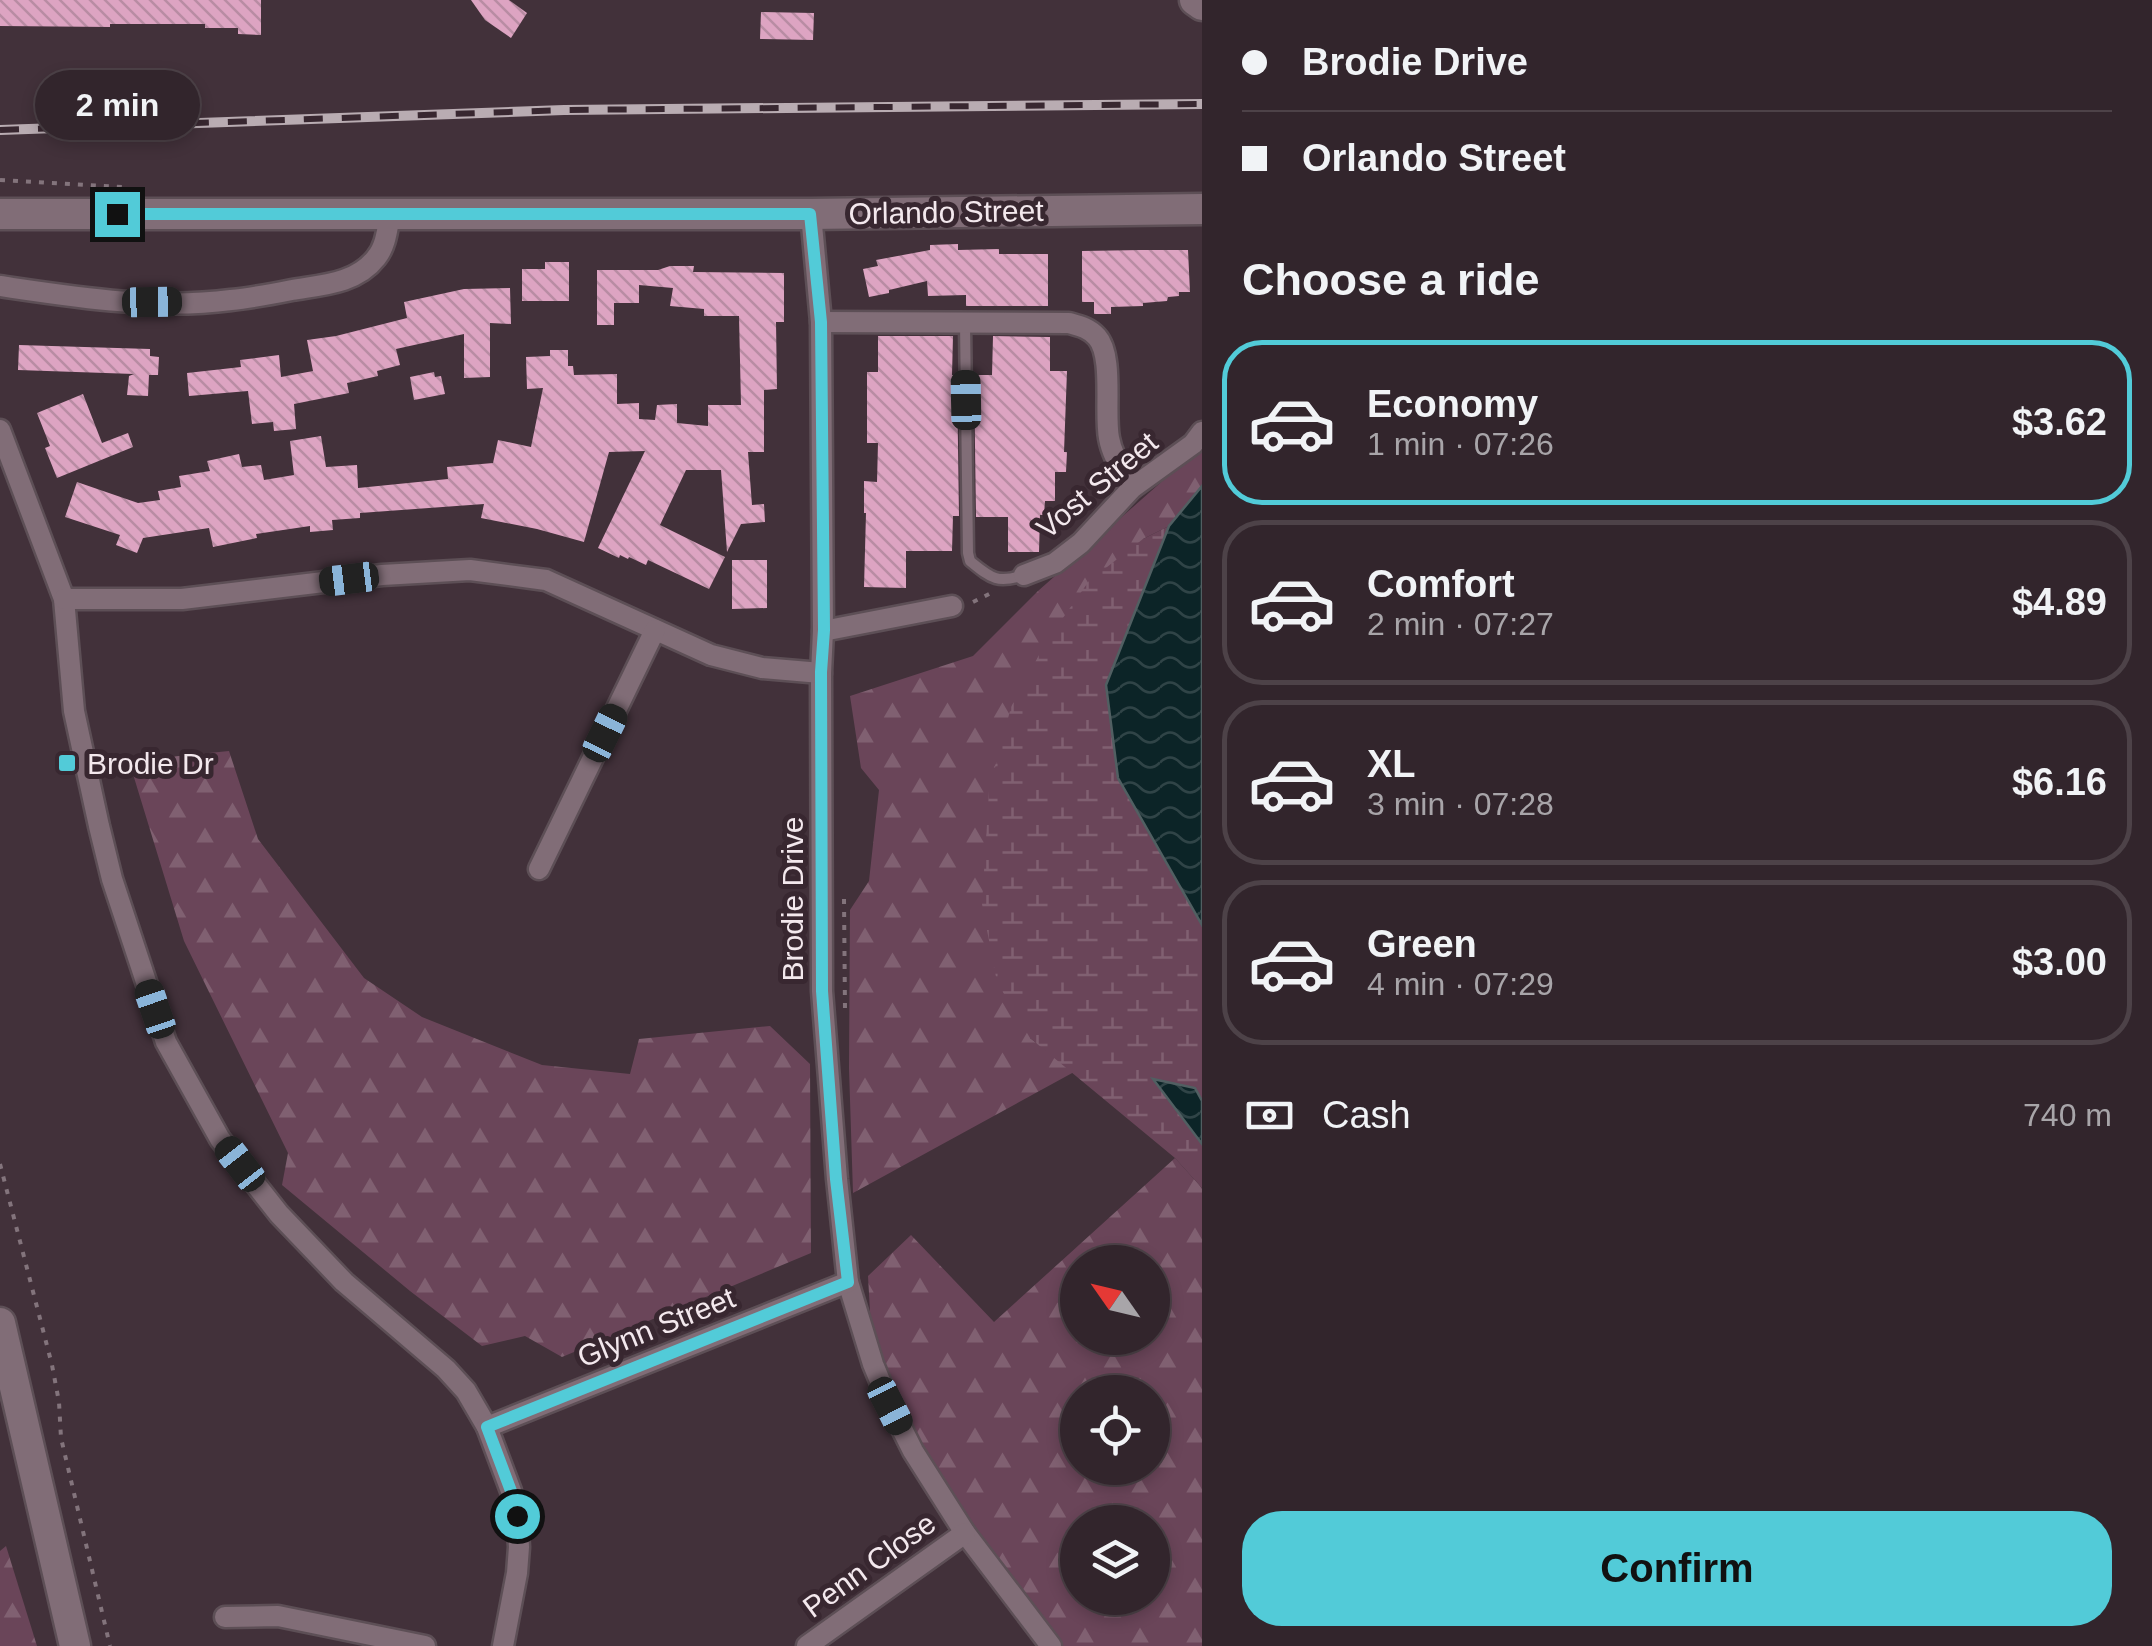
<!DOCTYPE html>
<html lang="en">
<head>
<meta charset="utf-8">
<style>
	:root { --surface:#32252c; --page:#3a2d34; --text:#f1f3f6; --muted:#a8a5a9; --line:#4d4248; --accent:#52cbd8 }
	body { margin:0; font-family:Arial,sans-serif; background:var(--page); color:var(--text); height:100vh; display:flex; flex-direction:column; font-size:38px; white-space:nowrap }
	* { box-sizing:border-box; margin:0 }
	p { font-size:32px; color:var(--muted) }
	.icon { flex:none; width:55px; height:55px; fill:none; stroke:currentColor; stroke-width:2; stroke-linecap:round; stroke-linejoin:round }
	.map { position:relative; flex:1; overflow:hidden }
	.panel { display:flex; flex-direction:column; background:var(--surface); width:950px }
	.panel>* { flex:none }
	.hud { display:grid; align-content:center; height:220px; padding:0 40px; background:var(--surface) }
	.needle { width:65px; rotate:304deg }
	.controls { position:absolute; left:1060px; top:1245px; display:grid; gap:20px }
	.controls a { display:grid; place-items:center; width:110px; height:110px; border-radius:50%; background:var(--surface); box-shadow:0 5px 15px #0003,0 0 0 2px var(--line); font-size:50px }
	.end { position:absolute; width:45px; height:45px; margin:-22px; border:12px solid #52cbd8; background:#111; box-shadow:0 0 0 5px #111 }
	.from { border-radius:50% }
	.bubble { position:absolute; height:70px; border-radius:35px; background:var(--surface); box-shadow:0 5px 15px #0003,0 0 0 2px var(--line); font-size:32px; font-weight:700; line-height:70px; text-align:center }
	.car { position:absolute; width:30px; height:60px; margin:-30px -15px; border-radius:12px; box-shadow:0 0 8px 2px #0007; background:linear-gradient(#222 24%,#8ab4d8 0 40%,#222 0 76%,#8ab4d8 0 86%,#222 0) }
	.hud b { display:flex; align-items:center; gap:35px; height:95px; font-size:38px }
	.hud b+b { border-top:2px solid var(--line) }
	.hud i { width:25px; height:25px; background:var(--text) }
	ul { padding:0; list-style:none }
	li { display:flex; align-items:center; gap:30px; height:165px; margin:0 20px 15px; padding:0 20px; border:5px solid var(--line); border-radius:40px }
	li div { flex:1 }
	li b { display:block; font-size:38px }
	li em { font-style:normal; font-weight:700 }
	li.active { border-color:var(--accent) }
	li>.icon { width:90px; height:90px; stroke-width:1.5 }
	h2 { padding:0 40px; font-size:45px; line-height:120px }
	.pay { display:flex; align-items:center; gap:25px; height:110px; padding:0 40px; font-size:38px }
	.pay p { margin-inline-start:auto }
	.primary-button { display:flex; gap:20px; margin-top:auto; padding:20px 40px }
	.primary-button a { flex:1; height:115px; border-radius:40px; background:var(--accent); color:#111; font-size:40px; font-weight:700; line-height:115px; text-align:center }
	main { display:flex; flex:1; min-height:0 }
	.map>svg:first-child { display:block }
	.forest { fill:url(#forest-firs); fill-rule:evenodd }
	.wetland { fill:url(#wetland-marsh) }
	.water { fill:url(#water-waves); stroke:#515f62; stroke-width:2.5 }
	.building { fill:url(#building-back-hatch) }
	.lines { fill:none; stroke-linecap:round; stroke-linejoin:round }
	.lane-casing { stroke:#5d4f56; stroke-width:15 }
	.street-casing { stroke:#5d4f56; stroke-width:25 }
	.secondary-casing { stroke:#5d4f56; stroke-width:35 }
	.path { stroke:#83747c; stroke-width:4; stroke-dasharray:5 8; stroke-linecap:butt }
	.lane { stroke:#816d77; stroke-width:10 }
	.street { stroke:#816d77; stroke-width:20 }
	.secondary { stroke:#816d77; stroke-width:30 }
	.rail-casing { stroke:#b9acb2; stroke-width:10 }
	.rail { stroke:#382730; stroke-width:6; stroke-dasharray:19; stroke-linecap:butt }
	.route { stroke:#52cbd8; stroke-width:12 }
	.poi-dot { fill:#52cbd8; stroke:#382730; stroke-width:4 }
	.labels { text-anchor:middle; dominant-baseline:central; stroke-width:10; stroke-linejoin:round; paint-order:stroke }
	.street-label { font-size:30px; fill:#f3e8ed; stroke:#382730 }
	.poi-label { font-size:30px; fill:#f3e8ed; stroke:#382730; text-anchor:start }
</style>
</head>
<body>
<main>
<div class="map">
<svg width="1202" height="1646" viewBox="0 0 1202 1646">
	<defs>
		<pattern id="forest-firs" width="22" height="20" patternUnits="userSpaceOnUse" patternTransform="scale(2.5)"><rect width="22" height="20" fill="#6a4559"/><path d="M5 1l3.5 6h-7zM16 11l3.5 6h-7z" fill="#806071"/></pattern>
		<pattern id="wetland-marsh" width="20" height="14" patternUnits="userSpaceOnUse" patternTransform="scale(2.5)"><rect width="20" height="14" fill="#6a4559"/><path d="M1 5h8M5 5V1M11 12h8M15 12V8" fill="none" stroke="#806071"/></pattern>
		<pattern id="water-waves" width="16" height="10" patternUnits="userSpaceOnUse" patternTransform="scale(2.5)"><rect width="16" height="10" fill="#0c2427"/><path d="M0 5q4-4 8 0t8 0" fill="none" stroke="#304447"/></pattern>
		<pattern id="building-back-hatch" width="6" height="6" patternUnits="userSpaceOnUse" patternTransform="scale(2.5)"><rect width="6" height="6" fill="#dda4c2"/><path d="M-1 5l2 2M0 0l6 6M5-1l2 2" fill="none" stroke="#b88ca3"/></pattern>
	</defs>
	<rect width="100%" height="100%" fill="#42313a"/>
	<!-- forest -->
	<g class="forest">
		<polygon points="1202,446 1202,486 1169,526 1143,539 1030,1038 1074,1072 853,1193 849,1068 850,910 869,881 879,790 861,768 850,696 973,656 1038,591"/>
		<polygon points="229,751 258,839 364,978 422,1017 542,1065 630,1074 639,1039 770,1026 810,1064 811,1253 562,1357 525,1336 482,1346 410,1291 282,1185 288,1153 184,941 129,761"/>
		<path d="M1175,1158L1202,1188V1646H1051L965,1533L873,1364L868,1276L911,1235L994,1322ZM1078,1262H1152V1338H1078ZM1078,1392H1152V1468H1078ZM1078,1522H1152V1598H1078Z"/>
		<polygon points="6,1546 37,1646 0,1646 0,1551"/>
	</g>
	<!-- wetland -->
	<polygon class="wetland" points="1169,526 1106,685 1118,778 1202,925 1202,1101 1195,1088 1154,1081 1202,1144 1202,1188 1175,1158 1030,1038 997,982 982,904 989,791 1011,707 1046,642 1089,581 1143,539"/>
	<!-- water -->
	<g class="water">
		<polygon points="1202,486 1202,925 1118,778 1106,685 1169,526"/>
		<polygon points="1153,1079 1195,1088 1202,1101 1202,1144"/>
	</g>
	<!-- building -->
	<g class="building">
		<polygon points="0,0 261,0 261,35 238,34 238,28 205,28 205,24 110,24 110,27 0,26"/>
		<polygon points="471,0 509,0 527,13 511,38 485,20"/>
		<polygon points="761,12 814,13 813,40 760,39"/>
		<polygon points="958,244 958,250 999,249 999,254 1048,254 1048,306 966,306 966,295 928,296 927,281 889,290 889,293 869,297 863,269 878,266 876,260 930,250 930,245"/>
		<polygon points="1141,250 1188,250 1190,292 1179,292 1179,296 1168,297 1167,301 1143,303 1143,306 1111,307 1111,314 1094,314 1094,302 1082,302 1082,251"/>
		<polygon points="545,262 569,262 569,301 522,301 522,269 545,269"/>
		<polygon points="670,266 694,266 693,272 784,273 784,322 776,322 777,389 764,390 764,452 748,452 752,505 764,504 765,522 741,524 727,552 721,470 686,470 660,525 725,557 709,589 648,560 646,565 629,557 628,559 620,555 619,558 598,548 645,451 609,452 584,542 537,529 481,518 484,504 360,513 360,518 332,520 333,530 310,532 310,526 256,534 257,538 213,547 209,528 143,538 137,553 116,545 120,535 65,517 77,482 138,503 160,500 158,491 181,487 179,476 210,471 207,461 239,454 242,467 261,465 264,480 294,475 290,441 321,436 326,467 357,465 358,488 448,479 447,467 493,463 498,440 531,447 543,388 527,389 526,357 550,356 550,350 568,350 568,366 573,366 574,375 617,374 617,404 639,403 639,419 655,420 657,405 677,404 677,423 708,426 708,405 741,405 739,316 704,316 704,309 670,306 673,288 639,285 639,303 614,303 614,325 597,325 597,270 658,270"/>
		<polygon points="510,288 511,324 490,323 490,377 464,378 464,334 396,349 400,365 377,371 378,376 347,383 349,393 294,404 296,429 274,431 273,422 252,424 248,391 189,396 187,373 241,367 240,360 279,355 281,377 313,371 307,340 336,336 407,318 404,302 464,289"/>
		<polygon points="878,336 953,336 952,375 957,375 959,516 953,516 952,551 906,551 906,588 864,587 866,513 864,513 864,481 877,482 878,443 867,443 867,372 878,372"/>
		<polygon points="993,336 1050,337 1050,371 1067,371 1064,452 1067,452 1066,472 1055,472 1055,501 1045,501 1044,515 1040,515 1039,552 1008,552 1008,517 976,517 974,375 992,375"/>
		<polygon points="19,345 150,349 150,356 159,357 158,375 149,375 148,396 127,395 129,376 134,374 18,370"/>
		<polygon points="434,372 435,377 441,376 445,394 414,400 410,377"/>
		<polygon points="83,394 102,443 128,433 133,447 57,478 45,448 50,446 37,413"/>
		<polygon points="732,560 767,560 767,608 732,609"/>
	</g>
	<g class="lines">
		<defs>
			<path id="lane" d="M965,324L968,553L970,561C991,578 997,584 1024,575"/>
			<g id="street">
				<polyline points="811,214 821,322 823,631 821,673 822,991 837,1179 848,1282 873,1364 890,1405 913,1451 965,1533 1051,1646"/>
				<path d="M0,286C75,297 155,310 231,300C251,298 272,294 292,290C321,285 356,284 376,258C386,246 387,230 390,215"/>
				<path d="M821,322L1069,323C1080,326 1089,328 1097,337C1114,356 1104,412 1109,438C1112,456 1123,471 1132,488"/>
				<polyline points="0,430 64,599 74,711 99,826 112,879 166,1042 220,1139 279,1214 344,1282 446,1369 466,1391 487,1427 511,1491 517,1516 519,1547 517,1573 503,1646"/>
				<polyline points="1024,575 1055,563 1081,543 1132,488 1193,444 1202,432"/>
				<polyline points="64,599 182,599 382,575 470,570 546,580 711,655 762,668 821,673"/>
				<polyline points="823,631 952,606"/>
				<polyline points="539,869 655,630"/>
				<polyline points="487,1427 848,1282"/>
				<polyline points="225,1617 278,1616 425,1646"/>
				<polyline points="807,1646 965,1533"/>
			</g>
			<g id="secondary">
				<polyline points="1195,0 1202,5"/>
				<polyline points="0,214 811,214 1202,209"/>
				<polyline points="0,1323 75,1646"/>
			</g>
		</defs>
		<!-- lane casing -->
		<use href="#lane" class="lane-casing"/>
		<!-- street casing -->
		<use href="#street" class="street-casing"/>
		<!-- secondary casing -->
		<use href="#secondary" class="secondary-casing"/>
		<!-- path -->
		<g class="path">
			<polyline points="0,180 123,187"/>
			<polyline points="973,602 991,593"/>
			<polyline points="844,899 845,1010"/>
			<polyline points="0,1164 52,1365 59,1402 61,1438 110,1646"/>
		</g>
		<!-- lane -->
		<use href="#lane" class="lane"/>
		<!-- street -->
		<use href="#street" class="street"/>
		<!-- secondary -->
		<use href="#secondary" class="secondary"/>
		<defs>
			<polyline id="rail" points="0,130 564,110 1202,104"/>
		</defs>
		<!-- rail casing -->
		<use href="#rail" class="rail-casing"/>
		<!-- rail -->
		<use href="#rail" class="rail"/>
	</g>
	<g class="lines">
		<!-- route -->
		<polyline class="route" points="117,214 810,214 821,322 824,630 821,672 822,991 836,1179 848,1282 487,1427 511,1491 517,1516"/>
	</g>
	<!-- markers -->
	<rect class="poi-dot" x="57" y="753" width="20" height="20" rx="5"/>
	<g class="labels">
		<!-- street labels -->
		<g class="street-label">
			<text transform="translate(946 212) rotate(-1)">Orlando Street</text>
			<text transform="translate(1097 485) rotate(-40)">Vost Street</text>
			<text transform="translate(792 899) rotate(-90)">Brodie Drive</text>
			<text transform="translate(656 1327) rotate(-22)">Glynn Street</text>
			<text transform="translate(869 1565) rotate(-36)">Penn Close</text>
		</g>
		<!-- poi labels -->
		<g class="poi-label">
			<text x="87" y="763">Brodie Dr</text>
		</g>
	</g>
</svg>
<div class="controls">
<a><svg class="needle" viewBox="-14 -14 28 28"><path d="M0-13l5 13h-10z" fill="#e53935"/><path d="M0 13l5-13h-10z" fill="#a8a5a9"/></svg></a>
<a><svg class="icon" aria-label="locate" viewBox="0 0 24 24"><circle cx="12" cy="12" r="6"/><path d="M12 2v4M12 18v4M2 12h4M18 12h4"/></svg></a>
<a><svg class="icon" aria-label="layers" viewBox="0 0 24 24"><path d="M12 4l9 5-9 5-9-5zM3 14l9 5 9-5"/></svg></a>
</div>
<i class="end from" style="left:517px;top:1516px"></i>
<i class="end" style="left:117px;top:214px"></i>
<div class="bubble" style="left:35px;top:70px;width:165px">2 min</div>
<i class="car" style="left:152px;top:302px;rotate:89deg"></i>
<i class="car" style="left:966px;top:400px;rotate:359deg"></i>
<i class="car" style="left:349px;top:579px;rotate:263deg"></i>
<i class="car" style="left:605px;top:733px;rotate:26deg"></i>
<i class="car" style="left:155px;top:1009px;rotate:341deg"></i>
<i class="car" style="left:240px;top:1164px;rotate:322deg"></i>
<i class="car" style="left:890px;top:1406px;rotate:153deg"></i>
</div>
<section class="panel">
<div class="hud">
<b><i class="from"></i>Brodie Drive</b>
<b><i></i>Orlando Street</b>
</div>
<h2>Choose a ride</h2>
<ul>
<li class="active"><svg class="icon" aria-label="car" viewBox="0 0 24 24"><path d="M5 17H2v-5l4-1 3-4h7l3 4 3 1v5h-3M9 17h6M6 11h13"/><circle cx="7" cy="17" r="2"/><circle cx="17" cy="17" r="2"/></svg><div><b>Economy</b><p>1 min · 07:26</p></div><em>$3.62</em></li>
<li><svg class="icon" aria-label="car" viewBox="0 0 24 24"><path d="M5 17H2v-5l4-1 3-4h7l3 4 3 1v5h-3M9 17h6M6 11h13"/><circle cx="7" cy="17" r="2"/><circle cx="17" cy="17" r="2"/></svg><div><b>Comfort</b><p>2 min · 07:27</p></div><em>$4.89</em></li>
<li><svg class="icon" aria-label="car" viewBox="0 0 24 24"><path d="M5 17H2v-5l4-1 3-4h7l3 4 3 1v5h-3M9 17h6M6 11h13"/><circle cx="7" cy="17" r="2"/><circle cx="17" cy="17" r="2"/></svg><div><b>XL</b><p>3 min · 07:28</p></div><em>$6.16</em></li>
<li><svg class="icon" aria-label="car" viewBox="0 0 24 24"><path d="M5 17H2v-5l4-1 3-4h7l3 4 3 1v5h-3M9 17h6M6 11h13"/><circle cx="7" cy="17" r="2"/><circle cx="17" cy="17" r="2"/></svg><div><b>Green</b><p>4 min · 07:29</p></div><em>$3.00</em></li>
</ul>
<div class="pay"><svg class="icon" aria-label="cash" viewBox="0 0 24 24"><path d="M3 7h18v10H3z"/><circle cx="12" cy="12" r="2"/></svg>Cash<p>740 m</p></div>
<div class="primary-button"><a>Confirm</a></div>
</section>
</main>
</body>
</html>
